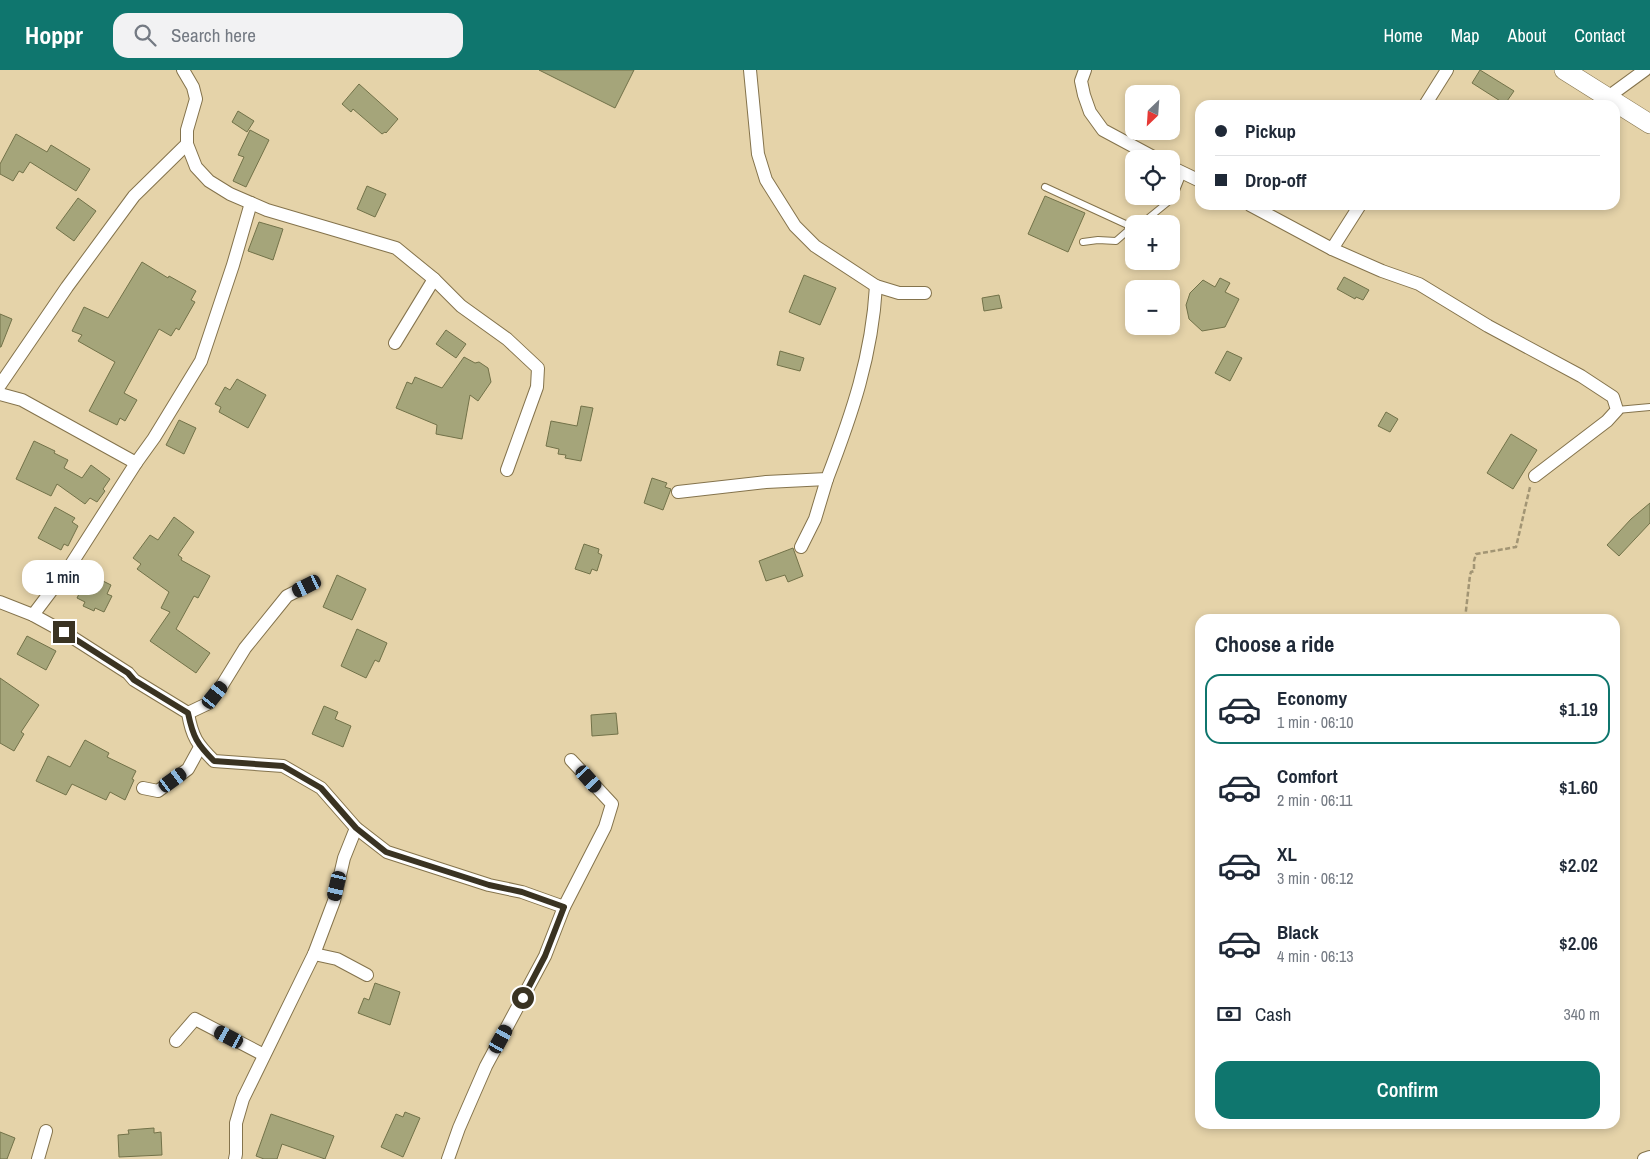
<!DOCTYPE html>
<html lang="en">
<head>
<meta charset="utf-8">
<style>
	:root { --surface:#fff; --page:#f2f2f3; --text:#1f2937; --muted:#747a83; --line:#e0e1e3; --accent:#0f766e }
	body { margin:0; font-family:"Archivo Narrow",sans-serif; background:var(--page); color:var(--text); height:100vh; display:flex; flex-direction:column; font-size:19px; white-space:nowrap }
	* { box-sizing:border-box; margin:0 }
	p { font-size:16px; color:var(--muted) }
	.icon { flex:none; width:28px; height:28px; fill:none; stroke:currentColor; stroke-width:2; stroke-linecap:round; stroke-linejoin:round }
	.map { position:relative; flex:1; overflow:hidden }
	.details { position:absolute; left:1195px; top:544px; width:425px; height:515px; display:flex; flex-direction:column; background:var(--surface); border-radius:15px; box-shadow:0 2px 8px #0003 }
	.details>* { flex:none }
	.top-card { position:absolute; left:1195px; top:30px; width:425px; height:110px; border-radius:15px; box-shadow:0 2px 8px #0003; display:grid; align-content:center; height:110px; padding:0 20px; background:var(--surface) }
	.needle { width:32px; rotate:205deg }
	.controls { position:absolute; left:1125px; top:15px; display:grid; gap:10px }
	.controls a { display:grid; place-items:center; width:55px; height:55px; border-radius:10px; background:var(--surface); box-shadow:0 2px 8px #0003; font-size:25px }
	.end { position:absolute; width:22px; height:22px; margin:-11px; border:6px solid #3a3322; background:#fff; box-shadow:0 0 0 2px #fff }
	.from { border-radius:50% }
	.bubble { position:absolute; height:35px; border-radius:15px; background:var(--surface); box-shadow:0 2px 8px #0003; font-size:16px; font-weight:600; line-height:35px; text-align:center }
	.car { position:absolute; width:15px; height:30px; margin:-15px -8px; border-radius:6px; box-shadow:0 0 4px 1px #0007; background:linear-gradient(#222 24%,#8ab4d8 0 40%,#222 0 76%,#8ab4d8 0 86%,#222 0) }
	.top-card b { display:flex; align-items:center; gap:18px; height:48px; font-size:19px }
	.top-card b+b { border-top:1px solid var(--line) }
	.top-card i { width:12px; height:12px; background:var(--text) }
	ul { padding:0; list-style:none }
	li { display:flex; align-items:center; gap:15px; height:70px; margin:0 10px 8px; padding:0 10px; border:2px solid transparent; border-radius:15px }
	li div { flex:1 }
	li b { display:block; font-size:19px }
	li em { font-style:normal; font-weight:600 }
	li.selected { border-color:var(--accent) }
	li>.icon { width:45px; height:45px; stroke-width:1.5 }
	h2 { padding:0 20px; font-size:22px; line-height:60px }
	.pay { display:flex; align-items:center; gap:12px; height:55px; padding:0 20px; font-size:19px }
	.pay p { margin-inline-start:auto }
	.action { display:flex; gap:10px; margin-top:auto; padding:10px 20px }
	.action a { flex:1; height:58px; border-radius:15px; background:var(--accent); color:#fff; font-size:20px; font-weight:600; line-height:58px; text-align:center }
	header { display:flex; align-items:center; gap:30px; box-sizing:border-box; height:70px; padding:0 25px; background:var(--accent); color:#fff }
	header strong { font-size:24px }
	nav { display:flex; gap:28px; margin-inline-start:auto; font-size:18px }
	.search { width:350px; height:45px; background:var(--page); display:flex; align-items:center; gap:12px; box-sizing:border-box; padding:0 18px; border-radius:15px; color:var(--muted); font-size:19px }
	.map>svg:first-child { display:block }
	.building { fill:#a5a57a; stroke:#727249 }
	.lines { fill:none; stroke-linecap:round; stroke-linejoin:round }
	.lane-casing { stroke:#84734c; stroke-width:8 }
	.street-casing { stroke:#84734c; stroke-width:14 }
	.primary-casing { stroke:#84734c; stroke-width:20 }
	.path { stroke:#a29574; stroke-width:2.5; stroke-dasharray:5 2.5; stroke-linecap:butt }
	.lane { stroke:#fff; stroke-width:6 }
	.street { stroke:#fff; stroke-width:12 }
	.primary { stroke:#fff; stroke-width:19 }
	.route { stroke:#3a3322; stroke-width:6 }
</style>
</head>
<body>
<header>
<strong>Hoppr</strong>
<div class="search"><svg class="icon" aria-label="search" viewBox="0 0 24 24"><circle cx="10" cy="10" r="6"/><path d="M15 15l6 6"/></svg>Search here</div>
<nav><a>Home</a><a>Map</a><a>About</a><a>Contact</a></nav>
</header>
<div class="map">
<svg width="1650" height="1089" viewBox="0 0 1650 1089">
	<rect width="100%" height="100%" fill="#e5d3a9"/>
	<!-- building -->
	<g class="building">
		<polygon points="539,0 634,0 615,38"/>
		<polygon points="1480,0 1514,21 1505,34 1472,13"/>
		<polygon points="359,14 398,49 386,63 385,62 382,64 353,39 351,42 342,34"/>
		<polygon points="238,41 254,51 247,62 232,52"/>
		<polygon points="250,60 269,70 246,117 233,111 244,87 238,85"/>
		<polygon points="16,64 47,82 51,75 90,99 76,121 30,92 23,103 19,101 13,111 0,104 0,94"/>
		<polygon points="367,116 386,124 375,147 357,139"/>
		<polygon points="1045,126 1085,143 1068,182 1028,164"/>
		<polygon points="78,128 96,141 74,171 56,158"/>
		<polygon points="259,152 283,159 273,190 248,181"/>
		<polygon points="142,192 168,208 169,206 196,221 191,230 195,232 179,260 176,258 171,266 159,259 124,323 137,330 125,351 120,348 117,355 89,341 115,292 78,271 82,265 72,261 84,237 108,248"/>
		<polygon points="804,205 836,218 820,255 789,242"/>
		<polygon points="1344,207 1369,220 1363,230 1356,227 1355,229 1337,219"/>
		<polygon points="1220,208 1230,213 1225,222 1239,229 1225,257 1202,261 1189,249 1186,235 1190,223 1203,210 1215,217"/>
		<polygon points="999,225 1002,238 984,241 982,228"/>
		<polygon points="0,244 12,249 1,277 0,277"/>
		<polygon points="446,260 466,274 456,288 436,274"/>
		<polygon points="780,281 804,288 800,301 777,295"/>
		<polygon points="1227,281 1242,288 1230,311 1215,303"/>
		<polygon points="464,287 475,293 479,292 488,298 491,312 478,331 470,325 462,369 436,364 437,355 396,338 407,312 412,314 415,307 442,318"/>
		<polygon points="237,309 266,325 248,358 219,342 221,337 215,334 225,317 230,320"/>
		<polygon points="581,336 593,338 581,391 565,388 566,385 558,384 559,379 546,376 551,351 577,356"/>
		<polygon points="1386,342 1398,349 1390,362 1378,356"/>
		<polygon points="179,350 196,358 184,384 166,375"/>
		<polygon points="1511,364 1537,380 1513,419 1487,403"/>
		<polygon points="34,371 55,381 54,383 68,390 64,398 82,408 91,395 110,409 103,419 105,421 97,432 90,428 85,434 57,414 51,426 16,409"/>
		<polygon points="652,408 667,413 665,417 671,419 663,440 644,433"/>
		<polygon points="1650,433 1650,453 1619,486 1607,475 1631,449"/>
		<polygon points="55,437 75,448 72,452 78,456 68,476 64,474 61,480 38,468"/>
		<polygon points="174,447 194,462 178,485 182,488 181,490 210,506 198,528 194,526 176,559 210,583 196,603 150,571 170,542 161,538 169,522 137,499 141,494 133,488 150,465 158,470"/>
		<polygon points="584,474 599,479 598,483 602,485 597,501 592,499 590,504 575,499"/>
		<polygon points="793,478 803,506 788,512 785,505 766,511 759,491"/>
		<polygon points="89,504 111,515 107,524 112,526 104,542 95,538 94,541 83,536 85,532 77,528"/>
		<polygon points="337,505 366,519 352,550 323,537"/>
		<polygon points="357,559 387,573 379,592 375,590 366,608 341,596"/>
		<polygon points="27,566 56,581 46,600 17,584"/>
		<polygon points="0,608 39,635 21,662 24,664 14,681 0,673"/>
		<polygon points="324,636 338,642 335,649 351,656 343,677 312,664"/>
		<polygon points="616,643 618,664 592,666 591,645"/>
		<polygon points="85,670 109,683 107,687 136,701 132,709 134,710 125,730 110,722 106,730 72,714 66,725 36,711 48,686 70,697"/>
		<polygon points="375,913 400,922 390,955 358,943 364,928 369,930"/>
		<polygon points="405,1042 420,1048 403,1087 381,1077 396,1044 403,1047"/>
		<polygon points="271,1044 334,1066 325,1089 282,1074 277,1089 264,1089 256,1086"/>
		<polygon points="154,1058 154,1063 161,1062 162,1085 119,1087 118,1065 129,1064 128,1060"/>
		<polygon points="0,1062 15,1068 7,1089 0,1089"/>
	</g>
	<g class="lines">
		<defs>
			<g id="lane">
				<polyline points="1045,117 1132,157 1134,156"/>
				<polyline points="1138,154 1146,150 1173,128 1183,103"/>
				<polyline points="1083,172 1098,170 1116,171 1132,157"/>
				<polyline points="1617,340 1650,337"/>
			</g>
			<g id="street">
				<polyline points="183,0 193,17 196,29 187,60 187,74 196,97 209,111 230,124 267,140 396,178 434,209 395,273"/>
				<polyline points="750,0 758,84 766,110 795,156 815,176 876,216 899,223 925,223"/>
				<polyline points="1085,0 1081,11 1084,25 1090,42 1103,60 1157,89"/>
				<polyline points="1608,27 1645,0"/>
				<polyline points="1425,35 1447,0"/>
				<polyline points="1171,97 1200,111"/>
				<polyline points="1250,135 1332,179 1382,201 1419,214 1488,256 1581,306 1613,327 1617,340 1607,351 1535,406"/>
				<polyline points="1332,179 1360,135"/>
				<polyline points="434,209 461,236 507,269 538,298 537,317 507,400"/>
				<polyline points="0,315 67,217 134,126 187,74"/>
				<polyline points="0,324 22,330 136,393"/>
				<path d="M678,422L766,412L827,409C852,344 872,286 876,216"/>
				<polyline points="801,477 815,449 827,409"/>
				<path d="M0,532L33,545L64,562L128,603L134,610L188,643C192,667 197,674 214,691L283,696L321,718L356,758L387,782L489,815L522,822L564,837"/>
				<polyline points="33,545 70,496 136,393 154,368 201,291 233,195 251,133"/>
				<polyline points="188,643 209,633 221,617 245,578 287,526 307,516"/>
				<polyline points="143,718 158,721 188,699 200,677"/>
				<polyline points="314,884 337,889 367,905"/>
				<polyline points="176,971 195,949 264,985"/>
				<polyline points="38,1089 46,1061"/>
				<polyline points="235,1089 236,1084 236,1053 243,1029 314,884 334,831 344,788 356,758"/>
				<polyline points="448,1089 459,1058 486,996 545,886 564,837 605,757 612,734 571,690"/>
				<polyline points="1644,1089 1650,1087"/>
			</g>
			<polyline id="primary" points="1564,0 1650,54"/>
		</defs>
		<!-- lane casing -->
		<use href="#lane" class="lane-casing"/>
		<!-- street casing -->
		<use href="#street" class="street-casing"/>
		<!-- primary casing -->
		<use href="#primary" class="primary-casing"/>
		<!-- path -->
		<polyline class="path" points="1465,549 1470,505 1471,502 1474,501 1474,491 1476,484 1516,477 1530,417"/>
		<!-- lane -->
		<use href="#lane" class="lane"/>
		<!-- street -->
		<use href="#street" class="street"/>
		<!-- primary -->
		<use href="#primary" class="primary"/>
	</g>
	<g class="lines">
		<!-- route -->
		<path class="route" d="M64,562L128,603L134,610L188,643C193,667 197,674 214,691L283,696L321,718L356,758L386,782L489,815L522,822L564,837L545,886L523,928"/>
	</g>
</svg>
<div class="controls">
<a><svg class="needle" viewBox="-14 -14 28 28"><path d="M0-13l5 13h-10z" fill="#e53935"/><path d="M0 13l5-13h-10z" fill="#747a83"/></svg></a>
<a><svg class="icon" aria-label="locate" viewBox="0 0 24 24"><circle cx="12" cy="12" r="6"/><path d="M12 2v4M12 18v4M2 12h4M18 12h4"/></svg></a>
<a>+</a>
<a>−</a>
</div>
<i class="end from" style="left:523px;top:928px"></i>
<i class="end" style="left:64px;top:562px"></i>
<div class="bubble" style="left:22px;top:490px;width:82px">1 min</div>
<i class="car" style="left:307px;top:516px;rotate:244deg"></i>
<i class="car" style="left:215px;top:625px;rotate:39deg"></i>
<i class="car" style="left:589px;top:709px;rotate:138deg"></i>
<i class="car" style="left:173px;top:710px;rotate:54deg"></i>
<i class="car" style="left:337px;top:816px;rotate:193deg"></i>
<i class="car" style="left:229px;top:967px;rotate:298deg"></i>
<i class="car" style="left:501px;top:969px;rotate:29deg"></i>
<div class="top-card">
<b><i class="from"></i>Pickup</b>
<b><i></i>Drop-off</b>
</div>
<section class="details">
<h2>Choose a ride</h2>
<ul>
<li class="selected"><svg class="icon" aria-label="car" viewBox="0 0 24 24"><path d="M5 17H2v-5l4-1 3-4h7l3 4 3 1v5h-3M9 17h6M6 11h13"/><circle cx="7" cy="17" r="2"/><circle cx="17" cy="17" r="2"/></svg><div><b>Economy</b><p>1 min · 06:10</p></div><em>$1.19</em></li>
<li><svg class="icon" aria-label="car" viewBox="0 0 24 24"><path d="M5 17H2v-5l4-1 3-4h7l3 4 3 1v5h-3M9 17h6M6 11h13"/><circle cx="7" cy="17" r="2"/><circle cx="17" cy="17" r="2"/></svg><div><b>Comfort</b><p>2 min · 06:11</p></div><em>$1.60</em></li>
<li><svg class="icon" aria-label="car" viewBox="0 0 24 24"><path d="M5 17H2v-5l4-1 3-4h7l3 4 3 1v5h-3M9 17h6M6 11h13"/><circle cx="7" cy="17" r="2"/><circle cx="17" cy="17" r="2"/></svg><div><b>XL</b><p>3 min · 06:12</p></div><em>$2.02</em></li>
<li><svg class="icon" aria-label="car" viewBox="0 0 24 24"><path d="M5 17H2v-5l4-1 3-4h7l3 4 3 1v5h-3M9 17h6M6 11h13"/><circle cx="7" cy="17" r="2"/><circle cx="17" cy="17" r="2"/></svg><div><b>Black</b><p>4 min · 06:13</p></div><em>$2.06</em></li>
</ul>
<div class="pay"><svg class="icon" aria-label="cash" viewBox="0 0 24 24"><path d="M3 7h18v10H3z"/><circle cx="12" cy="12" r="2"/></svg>Cash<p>340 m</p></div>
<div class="action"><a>Confirm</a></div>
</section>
</div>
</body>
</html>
